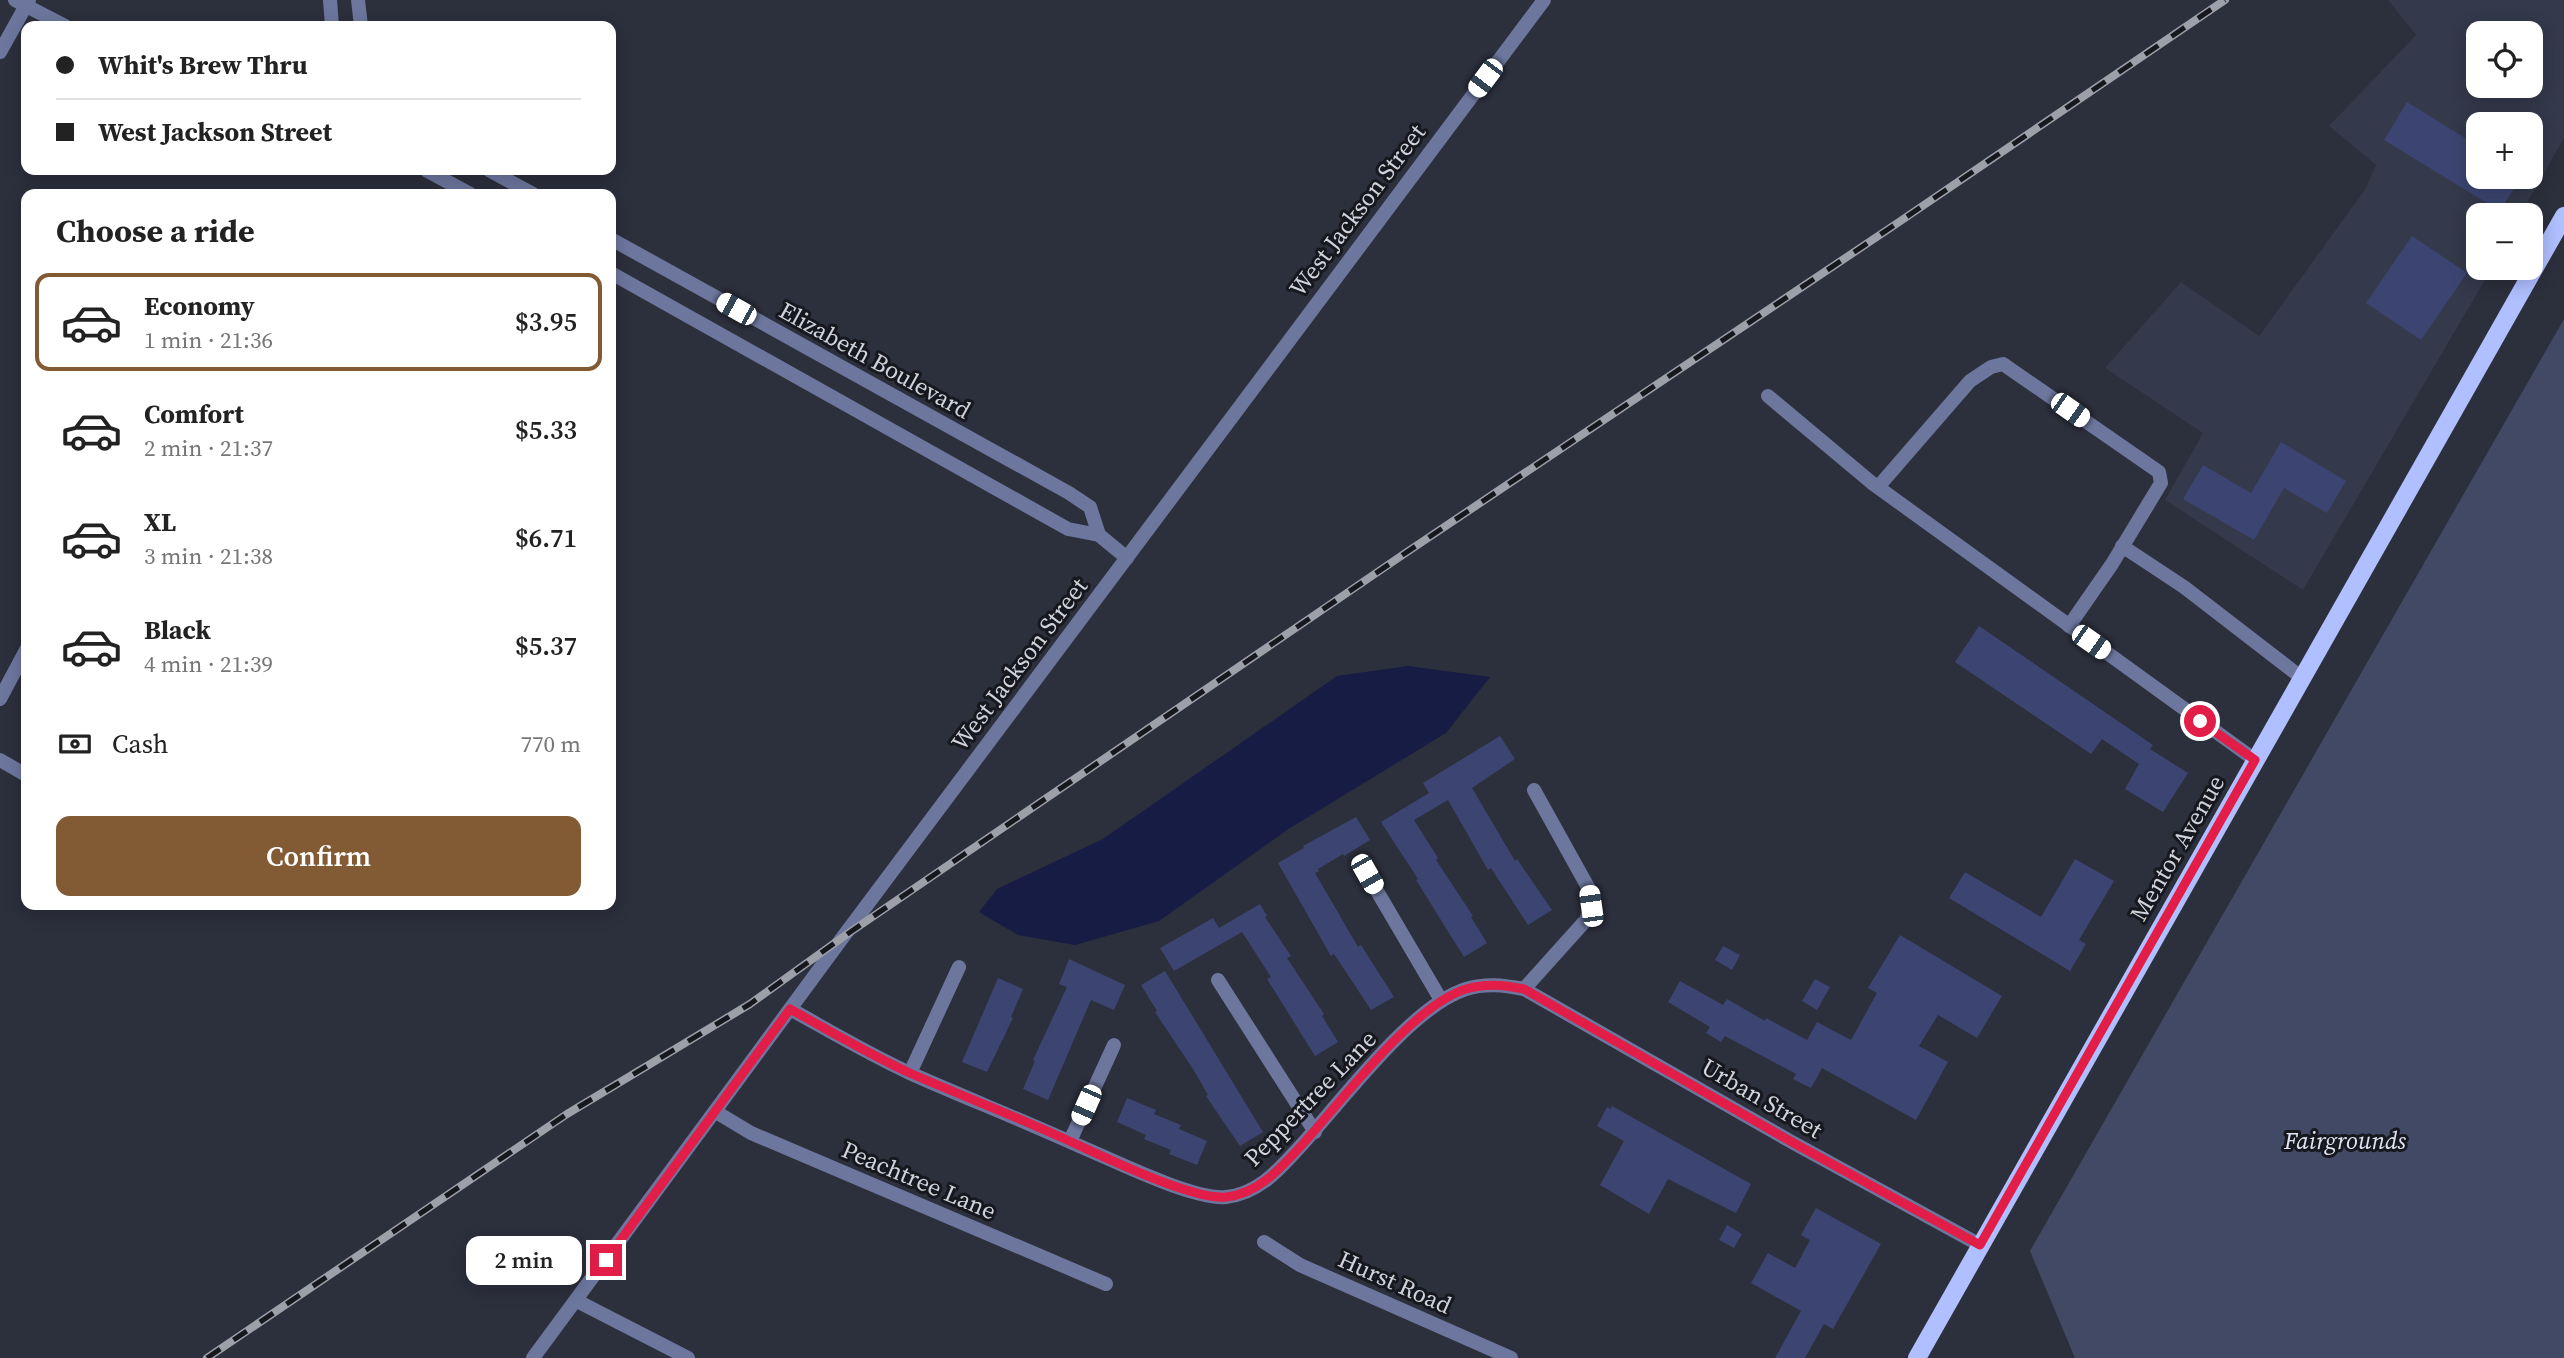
<!DOCTYPE html>
<html lang="en">
<head>
<meta charset="utf-8">
<style>
	:root { --surface:#fff; --page:#f6f6f6; --text:#222; --muted:#767676; --line:#e0e0e0; --accent:#825b34 }
	body { margin:0; font-family:"Source Serif 4",serif; background:var(--page); color:var(--text); height:100vh; display:flex; flex-direction:column; font-size:26px; white-space:nowrap }
	* { box-sizing:border-box; margin:0 }
	p { font-size:23px; color:var(--muted) }
	.icon { flex:none; width:38px; height:38px; fill:none; stroke:currentColor; stroke-width:2; stroke-linecap:round; stroke-linejoin:round }
	.map { position:relative; flex:1; overflow:hidden }
	.side { position:absolute; left:21px; top:189px; width:595px; height:721px; display:flex; flex-direction:column; background:var(--surface); border-radius:14px; box-shadow:0 4px 18px #0003 }
	.side>* { flex:none }
	.banner { position:absolute; left:21px; top:21px; width:595px; height:154px; border-radius:14px; box-shadow:0 4px 18px #0003; display:grid; align-content:center; height:154px; padding:0 35px; background:var(--surface) }
	.buttons { position:absolute; left:2466px; top:21px; display:grid; gap:14px }
	.buttons a { display:grid; place-items:center; width:77px; height:77px; border-radius:14px; background:var(--surface); box-shadow:0 4px 18px #0003; font-size:35px }
	.end { position:absolute; width:32px; height:32px; margin:-16px; border:9px solid #e11d48; background:#fff; box-shadow:0 0 0 4px #fff }
	.from { border-radius:50% }
	.bubble { position:absolute; height:49px; border-radius:14px; background:var(--surface); box-shadow:0 4px 18px #0003; font-size:23px; font-weight:600; line-height:49px; text-align:center }
	.car { position:absolute; width:21px; height:42px; margin:-21px -10px; border-radius:9px; box-shadow:0 0 5px 2px #0007; background:linear-gradient(#fff 24%,#345 0 40%,#fff 0 76%,#345 0 86%,#fff 0) }
	.banner b { display:flex; align-items:center; gap:24px; height:66px; font-size:26px }
	.banner b+b { border-top:2px solid var(--line) }
	.banner i { width:18px; height:18px; background:var(--text) }
	ul { padding:0; list-style:none }
	li { display:flex; align-items:center; gap:21px; height:98px; margin:0 14px 10px; padding:0 21px; border:4px solid transparent; border-radius:14px }
	li div { flex:1 }
	li b { display:block; font-size:26px }
	li em { font-style:normal; font-weight:600 }
	li.current { border-color:var(--accent) }
	li>.icon { width:63px; height:63px; stroke-width:1.5 }
	h2 { padding:0 35px; font-size:32px; line-height:84px }
	.pay { display:flex; align-items:center; gap:18px; height:77px; padding:0 35px; font-size:26px }
	.pay p { margin-inline-start:auto }
	.action { display:flex; gap:14px; margin-top:auto; padding:14px 35px }
	.action a { flex:1; height:80px; border-radius:14px; background:var(--accent); color:#fff; font-size:28px; font-weight:600; line-height:80px; text-align:center }
	.map>svg:first-child { display:block }
	.built { fill:#34394b; fill-rule:evenodd }
	.green { fill:#424964 }
	.water { fill:#161c44 }
	.building { fill:#3c4571 }
	.lines { fill:none; stroke-linecap:round; stroke-linejoin:round }
	.minor { stroke:#6d779e; stroke-width:14 }
	.tertiary { stroke:#6d779e; stroke-width:14 }
	.primary { stroke:#afbfff; stroke-width:18 }
	.rail-casing { stroke:#9da0a9; stroke-width:8 }
	.rail { stroke:#16181d; stroke-width:5; stroke-dasharray:16; stroke-linecap:butt }
	.route { stroke:#e11d48; stroke-width:9 }
	.labels { text-anchor:middle; dominant-baseline:central; stroke-width:6; stroke-linejoin:round; paint-order:stroke }
	.street-label { font-size:24px; fill:#d0d3db; stroke:#16181d }
	.park-label { font-size:24px; font-style:italic; fill:#dfe3f2; stroke:#16181d }
</style>
</head>
<body>
<div class="map">
<svg width="2564" height="1358" viewBox="0 0 2564 1358">
	<rect width="100%" height="100%" fill="#2c2f3c"/>
	<!-- built -->
	<path class="built" d="M2388,0H2564V138L2520,215H2478V268H2492L2303,590L2165,500L2203,433L2105,368L2181,282L2259,336L2366,188L2376,165L2329,126L2416,35ZM2478,33H2530V86H2478ZM2478,124H2530V177H2478Z"/>
	<!-- green -->
	<polygon class="green" points="2564,319 2564,1358 2075,1358 2030,1251"/>
	<!-- water -->
	<polygon class="water" points="1408,666 1490,677 1446,733 1290,828 1159,921 1075,945 1018,935 979,912 997,889 1103,839 1337,676"/>
	<!-- building -->
	<g class="building">
		<polygon points="2407,102 2478,146 2478,177 2521,177 2500,211 2384,140"/>
		<polygon points="2412,236 2467,273 2421,340 2366,303"/>
		<polygon points="2281,442 2346,481 2327,513 2284,488 2254,540 2183,499 2203,465 2251,493"/>
		<polygon points="1979,626 2153,745 2150,749 2188,773 2163,812 2125,789 2139,764 2102,739 2091,754 1955,662"/>
		<polygon points="1500,736 1515,759 1472,788 1515,861 1517,859 1552,910 1528,925 1491,868 1488,870 1448,800 1414,820 1438,858 1436,860 1473,916 1471,917 1487,943 1464,957 1416,880 1418,879 1381,822 1429,793 1423,783"/>
		<polygon points="1356,817 1370,840 1344,856 1343,854 1318,869 1319,871 1315,873 1358,947 1361,945 1394,997 1371,1010 1334,954 1331,956 1278,863 1304,848 1303,846"/>
		<polygon points="2075,859 2114,881 2079,940 2086,944 2070,971 1949,898 1965,872 2041,917"/>
		<polygon points="1260,904 1267,916 1265,917 1291,956 1287,958 1324,1014 1322,1016 1338,1042 1315,1056 1267,979 1271,977 1242,932 1174,971 1160,948 1213,918 1219,928"/>
		<polygon points="1900,935 2002,996 1977,1038 1938,1015 1919,1046 1948,1062 1916,1120 1822,1068 1811,1088 1793,1079 1796,1074 1725,1036 1721,1042 1706,1033 1710,1027 1668,1002 1680,981 1723,1005 1727,999 1765,1021 1766,1018 1807,1040 1817,1022 1851,1040 1877,993 1868,988"/>
		<polygon points="1723,946 1740,955 1732,970 1715,960"/>
		<polygon points="1069,959 1125,985 1114,1010 1091,1000 1048,1100 1023,1089 1035,1061 1033,1060 1067,987 1059,984"/>
		<polygon points="1165,971 1263,1132 1240,1146 1206,1096 1208,1095 1193,1069 1155,1012 1157,1011 1141,985"/>
		<polygon points="998,978 1023,989 1011,1017 1013,1018 987,1072 962,1062"/>
		<polygon points="1815,979 1830,987 1817,1010 1802,1001"/>
		<polygon points="1127,1098 1156,1110 1154,1114 1181,1125 1179,1129 1207,1141 1197,1165 1169,1154 1171,1150 1144,1139 1146,1135 1117,1122"/>
		<polygon points="1612,1106 1751,1184 1736,1213 1668,1179 1649,1214 1600,1185 1624,1141 1597,1126 1607,1107 1611,1109"/>
		<polygon points="1816,1208 1881,1244 1833,1329 1824,1324 1805,1358 1775,1358 1801,1311 1751,1283 1768,1253 1795,1268 1810,1240 1801,1235"/>
		<polygon points="1727,1225 1742,1234 1734,1248 1719,1240"/>
	</g>
	<g class="lines">
		<!-- minor -->
		<g class="minor">
			<polyline points="15,0 65,26"/>
			<polyline points="330,0 332,26"/>
			<polyline points="358,0 361,26"/>
			<polyline points="0,52 29,0"/>
			<polyline points="426,170 470,194"/>
			<polyline points="489,170 533,194"/>
			<polyline points="611,239 1069,493 1090,507 1099,535"/>
			<polyline points="611,273 1068,529 1099,535 1127,558"/>
			<polyline points="1768,396 1872,483 2255,760"/>
			<polyline points="1878,487 1970,381 1991,367 2003,364 2159,472 2161,483 2112,564 2069,626"/>
			<polyline points="2122,546 2184,587 2302,678"/>
			<polyline points="0,699 26,650"/>
			<polyline points="0,760 26,775"/>
			<polyline points="1367,874 1441,1000"/>
			<polyline points="1218,980 1315,1132"/>
			<polyline points="1524,989 1790,1141 1980,1245"/>
			<path d="M790,1009C830,1031 870,1055 912,1074C966,1098 1022,1120 1077,1145C1111,1159 1192,1200 1226,1197C1256,1194 1276,1173 1295,1152C1338,1107 1409,1007 1466,989C1486,983 1503,985 1524,989L1586,920L1591,906L1589,889L1534,790"/>
			<polyline points="910,1073 959,967"/>
			<polyline points="716,1112 751,1133 1106,1284"/>
			<polyline points="1070,1141 1114,1045"/>
			<polyline points="1264,1242 1300,1265 1511,1358"/>
			<polyline points="577,1301 688,1358"/>
		</g>
		<!-- tertiary -->
		<polyline class="tertiary" points="533,1358 843,937 1544,0"/>
		<!-- primary -->
		<polyline class="primary" points="1917,1358 2564,216"/>
		<defs>
			<polyline id="rail" points="207,1358 567,1114 750,1004 843,937 1404,554 1899,222 2225,0"/>
		</defs>
		<!-- rail casing -->
		<use href="#rail" class="rail-casing"/>
		<!-- rail -->
		<use href="#rail" class="rail"/>
	</g>
	<g class="lines">
		<!-- route -->
		<path class="route" d="M606,1260L790,1009C830,1031 870,1055 912,1074C960,1095 1010,1114 1058,1136C1095,1152 1189,1200 1226,1197C1257,1194 1279,1170 1299,1148C1340,1104 1411,1006 1466,989C1486,983 1503,985 1524,989L1790,1141L1980,1245L2255,760L2200,721"/>
	</g>
	<g class="labels">
		<!-- street labels -->
		<g class="street-label">
			<text transform="translate(1357 210) rotate(-53)">West Jackson Street</text>
			<text transform="translate(875 360) rotate(29)">Elizabeth Boulevard</text>
			<text transform="translate(1019 664) rotate(-53)">West Jackson Street</text>
			<text transform="translate(2177 848) rotate(-60)">Mentor Avenue</text>
			<text transform="translate(1310 1098) rotate(-46)">Peppertree Lane</text>
			<text transform="translate(1762 1098) rotate(30)">Urban Street</text>
			<text transform="translate(919 1180) rotate(23)">Peachtree Lane</text>
			<text transform="translate(1395 1282) rotate(24)">Hurst Road</text>
		</g>
		<!-- park labels -->
		<g class="park-label">
			<text x="2345" y="1140">Fairgrounds</text>
		</g>
	</g>
</svg>
<div class="buttons">
<a><svg class="icon" aria-label="locate" viewBox="0 0 24 24"><circle cx="12" cy="12" r="6"/><path d="M12 2v4M12 18v4M2 12h4M18 12h4"/></svg></a>
<a>+</a>
<a>−</a>
</div>
<i class="end from" style="left:2200px;top:721px"></i>
<i class="end" style="left:606px;top:1260px"></i>
<div class="bubble" style="left:466px;top:1236px;width:116px">2 min</div>
<i class="car" style="left:1485px;top:78px;rotate:217deg"></i>
<i class="car" style="left:736px;top:309px;rotate:299deg"></i>
<i class="car" style="left:2070px;top:410px;rotate:125deg"></i>
<i class="car" style="left:2091px;top:642px;rotate:125deg"></i>
<i class="car" style="left:1367px;top:874px;rotate:150deg"></i>
<i class="car" style="left:1591px;top:906px;rotate:352deg"></i>
<i class="car" style="left:1086px;top:1105px;rotate:204deg"></i>
<div class="banner">
<b><i class="from"></i>Whit's Brew Thru</b>
<b><i></i>West Jackson Street</b>
</div>
<section class="side">
<h2>Choose a ride</h2>
<ul>
<li class="current"><svg class="icon" aria-label="car" viewBox="0 0 24 24"><path d="M5 17H2v-5l4-1 3-4h7l3 4 3 1v5h-3M9 17h6M6 11h13"/><circle cx="7" cy="17" r="2"/><circle cx="17" cy="17" r="2"/></svg><div><b>Economy</b><p>1 min · 21:36</p></div><em>$3.95</em></li>
<li><svg class="icon" aria-label="car" viewBox="0 0 24 24"><path d="M5 17H2v-5l4-1 3-4h7l3 4 3 1v5h-3M9 17h6M6 11h13"/><circle cx="7" cy="17" r="2"/><circle cx="17" cy="17" r="2"/></svg><div><b>Comfort</b><p>2 min · 21:37</p></div><em>$5.33</em></li>
<li><svg class="icon" aria-label="car" viewBox="0 0 24 24"><path d="M5 17H2v-5l4-1 3-4h7l3 4 3 1v5h-3M9 17h6M6 11h13"/><circle cx="7" cy="17" r="2"/><circle cx="17" cy="17" r="2"/></svg><div><b>XL</b><p>3 min · 21:38</p></div><em>$6.71</em></li>
<li><svg class="icon" aria-label="car" viewBox="0 0 24 24"><path d="M5 17H2v-5l4-1 3-4h7l3 4 3 1v5h-3M9 17h6M6 11h13"/><circle cx="7" cy="17" r="2"/><circle cx="17" cy="17" r="2"/></svg><div><b>Black</b><p>4 min · 21:39</p></div><em>$5.37</em></li>
</ul>
<div class="pay"><svg class="icon" aria-label="cash" viewBox="0 0 24 24"><path d="M3 7h18v10H3z"/><circle cx="12" cy="12" r="2"/></svg>Cash<p>770 m</p></div>
<div class="action"><a>Confirm</a></div>
</section>
</div>
</body>
</html>
